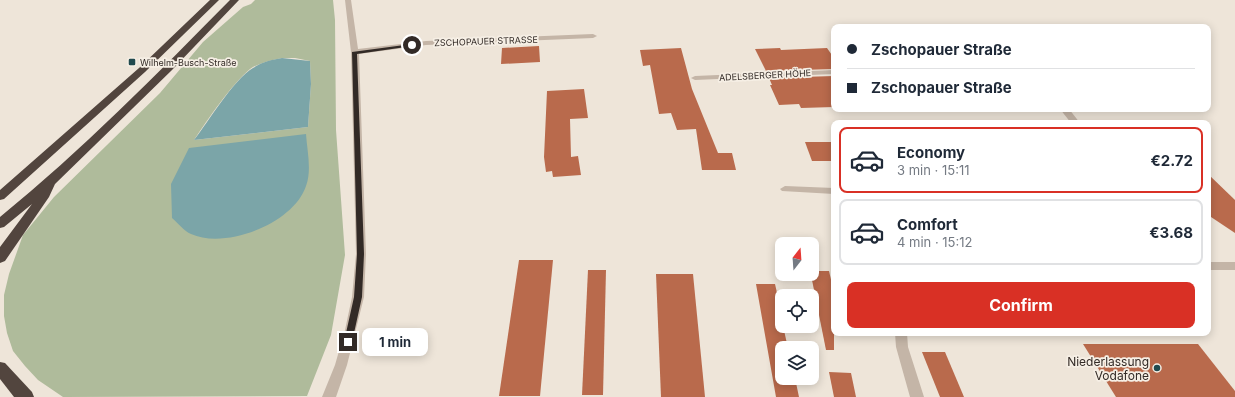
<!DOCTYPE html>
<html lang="en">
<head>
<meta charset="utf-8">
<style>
	:root { --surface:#fff; --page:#f2f2f3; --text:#1f2937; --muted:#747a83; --line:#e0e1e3; --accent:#d93025 }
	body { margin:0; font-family:Inter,sans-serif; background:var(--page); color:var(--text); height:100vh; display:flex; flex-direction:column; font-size:15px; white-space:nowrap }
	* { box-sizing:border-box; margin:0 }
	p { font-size:13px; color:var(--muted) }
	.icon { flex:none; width:22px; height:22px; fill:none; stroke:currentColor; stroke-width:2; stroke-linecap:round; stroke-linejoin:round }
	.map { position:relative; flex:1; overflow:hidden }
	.side { position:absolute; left:831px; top:120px; width:380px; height:216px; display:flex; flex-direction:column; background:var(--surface); border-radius:8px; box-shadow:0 2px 10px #0003 }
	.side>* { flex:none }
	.guide { position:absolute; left:831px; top:24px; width:380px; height:88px; border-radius:8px; box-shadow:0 2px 10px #0003; display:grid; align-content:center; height:88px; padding:0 16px; background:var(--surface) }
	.needle { width:26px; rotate:17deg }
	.buttons { position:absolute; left:775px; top:237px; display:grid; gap:8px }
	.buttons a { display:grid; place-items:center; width:44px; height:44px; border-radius:8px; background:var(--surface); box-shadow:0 2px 10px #0003; font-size:20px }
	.end { position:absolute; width:18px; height:18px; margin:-9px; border:5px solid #322a26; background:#fff; box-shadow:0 0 0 2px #fff }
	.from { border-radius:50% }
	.bubble { position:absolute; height:28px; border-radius:8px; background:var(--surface); box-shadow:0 2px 10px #0003; font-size:13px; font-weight:700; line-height:28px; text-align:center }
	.guide b { display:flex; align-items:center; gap:14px; height:38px; font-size:15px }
	.guide b+b { border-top:1px solid var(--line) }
	.guide i { width:10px; height:10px; background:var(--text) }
	ul { padding:7px 0 0; list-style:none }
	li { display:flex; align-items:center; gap:12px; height:66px; margin:0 8px 6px; padding:0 8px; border:2px solid var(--line); border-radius:8px }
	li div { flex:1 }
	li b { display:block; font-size:15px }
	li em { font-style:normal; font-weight:700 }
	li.current { border-color:var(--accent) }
	li>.icon { width:36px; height:36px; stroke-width:1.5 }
	.primary-button { display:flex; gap:8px; margin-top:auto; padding:8px 16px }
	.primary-button a { flex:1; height:46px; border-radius:8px; background:var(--accent); color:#fff; font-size:16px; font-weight:700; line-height:46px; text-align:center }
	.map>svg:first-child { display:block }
	.green { fill:#afbb9b; fill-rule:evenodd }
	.water { fill:#7ba5a8 }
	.building { fill:#b96a4c }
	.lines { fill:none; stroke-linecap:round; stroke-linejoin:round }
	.minor { fill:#c4b5a7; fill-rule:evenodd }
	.highway { fill:#52453e; fill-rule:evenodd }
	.route { fill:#322a26 }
	.poi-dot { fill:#214a4e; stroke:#f6efe5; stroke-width:1.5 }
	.labels { text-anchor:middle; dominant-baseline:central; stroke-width:3.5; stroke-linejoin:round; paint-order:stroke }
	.far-street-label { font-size:9px; fill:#322a26; stroke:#f6efe5 }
	.far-poi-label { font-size:9px; fill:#322a26; stroke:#f6efe5; text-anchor:start }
	.near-poi-label { font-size:12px; fill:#322a26; stroke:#f6efe5; text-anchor:end }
</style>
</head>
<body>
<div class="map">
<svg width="1235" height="397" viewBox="0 0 1235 397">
	<rect width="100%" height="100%" fill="#eee5d9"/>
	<!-- green -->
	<path class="green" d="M255,0H333L335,20L336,130L345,255L331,335L307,396L63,397L38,380L25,366L13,351L7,333L4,316V295L9,274L23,235L54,197L160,93L203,42L243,7L251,4ZM282,58H295L310,61L311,84L308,127L194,140C208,119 231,85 250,69C259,63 271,60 282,58Z"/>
	<!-- water -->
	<g class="water">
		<path d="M282,58L310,61L311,84L308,127L194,140C209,121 233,80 253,68C262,62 271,60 282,58Z"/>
		<path d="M306,134C307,150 312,170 306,186C294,223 226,250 191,234C184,231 178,223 172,218L171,184L189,148Z"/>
	</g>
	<!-- building -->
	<g class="building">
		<polygon points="539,46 540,62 501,64 502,48"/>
		<polygon points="681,48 692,89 718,153 732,153 736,170 702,170 696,129 677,130 671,113 659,114 650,65 643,66 640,50"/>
		<polygon points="780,48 781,50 827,48 834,58 834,69 766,71 755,49"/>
		<polygon points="834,76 834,107 801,108 799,104 779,105 770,85 772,85 769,78"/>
		<polygon points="584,89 588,118 570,119 571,157 578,156 581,175 553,177 552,171 546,172 544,157 547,91"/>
		<polygon points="805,142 834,142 834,161 812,161"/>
		<polygon points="1208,174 1235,200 1235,233 1208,215"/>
		<polygon points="519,260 553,260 540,396 499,396"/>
		<polygon points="588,270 606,270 603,395 582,395"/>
		<polygon points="812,271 829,271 834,292 834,350 826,350 812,280"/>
		<polygon points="656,274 693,274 705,397 661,397"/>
		<polygon points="756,284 775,284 780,306 782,326 783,326 788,348 782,348 782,378 795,378 799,397 776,397"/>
		<polygon points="1083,344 1198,344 1235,391 1235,397 1116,397"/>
		<polygon points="922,352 945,352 964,397 940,397"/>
		<polygon points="829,372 851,373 856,397 834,397"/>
	</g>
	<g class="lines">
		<!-- minor -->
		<g class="minor">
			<polygon points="345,0 351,0 358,49 426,41 593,34 597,36 593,38 426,45 359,54 366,254 364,297 347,365 336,397 322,397 335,365 345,330 352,297 356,254 351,52"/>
			<polygon points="834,70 834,74 695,80 691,78 695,76"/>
			<polygon points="1060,109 1069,109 1080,123 1071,123"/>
			<polygon points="785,186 834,188 834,194 782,191 780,189"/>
			<rect x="1208" y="262" width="27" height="8"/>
			<polygon points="895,333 907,333 908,347 924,397 910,397 896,347"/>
		</g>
		<!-- highway -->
		<g class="highway">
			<polygon points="210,0 219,0 145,72 4,199 0,200 0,190 139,68"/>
			<path d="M230,0H239L172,70L55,184L49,197L5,261L0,263V247L32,204L4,227L0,228V217C82,150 156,75 230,0Z"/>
			<polygon points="0,362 5,363 32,392 34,397 14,397 0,379"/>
		</g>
	</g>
	<!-- route -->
	<polygon class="route" points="412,44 413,46 357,54 364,254 362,297 352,342 348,345 344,342 354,297 357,254 352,52"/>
	<!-- markers -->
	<g class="poi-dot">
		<rect x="128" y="58" width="8" height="8" rx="2"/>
		<circle cx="1157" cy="368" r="4"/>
	</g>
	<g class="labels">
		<!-- far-street labels -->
		<g class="far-street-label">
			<text transform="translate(486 41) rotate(-2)">ZSCHOPAUER STRASSE</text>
			<text transform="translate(765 75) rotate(-3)">ADELSBERGER HÖHE</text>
		</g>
		<!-- far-poi labels -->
		<g class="far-poi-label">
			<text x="140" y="62">Wilhelm-Busch-Straße</text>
		</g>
		<!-- near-poi labels -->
		<g class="near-poi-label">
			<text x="1149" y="361">Niederlassung<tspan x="1149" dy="14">Vodafone</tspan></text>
		</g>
	</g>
</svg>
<div class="buttons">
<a><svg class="needle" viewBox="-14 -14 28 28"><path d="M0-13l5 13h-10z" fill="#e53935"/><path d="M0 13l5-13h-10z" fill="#747a83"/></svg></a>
<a><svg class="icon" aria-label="locate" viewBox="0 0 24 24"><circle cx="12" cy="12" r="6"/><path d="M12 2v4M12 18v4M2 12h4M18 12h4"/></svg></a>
<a><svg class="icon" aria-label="layers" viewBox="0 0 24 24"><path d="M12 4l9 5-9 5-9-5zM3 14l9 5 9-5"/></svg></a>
</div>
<i class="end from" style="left:412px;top:45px"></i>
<i class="end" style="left:348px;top:342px"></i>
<div class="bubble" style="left:362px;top:328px;width:66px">1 min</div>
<div class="guide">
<b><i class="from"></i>Zschopauer Straße</b>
<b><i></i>Zschopauer Straße</b>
</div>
<section class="side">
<ul>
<li class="current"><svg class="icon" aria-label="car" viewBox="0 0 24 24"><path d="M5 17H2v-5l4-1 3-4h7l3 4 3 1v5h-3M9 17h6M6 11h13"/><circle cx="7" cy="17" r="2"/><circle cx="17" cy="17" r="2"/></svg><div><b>Economy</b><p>3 min · 15:11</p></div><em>€2.72</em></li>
<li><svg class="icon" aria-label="car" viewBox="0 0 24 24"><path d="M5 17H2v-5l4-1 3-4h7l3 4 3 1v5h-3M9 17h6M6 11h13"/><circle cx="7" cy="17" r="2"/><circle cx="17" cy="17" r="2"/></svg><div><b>Comfort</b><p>4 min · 15:12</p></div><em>€3.68</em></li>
</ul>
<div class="primary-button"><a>Confirm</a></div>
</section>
</div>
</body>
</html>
